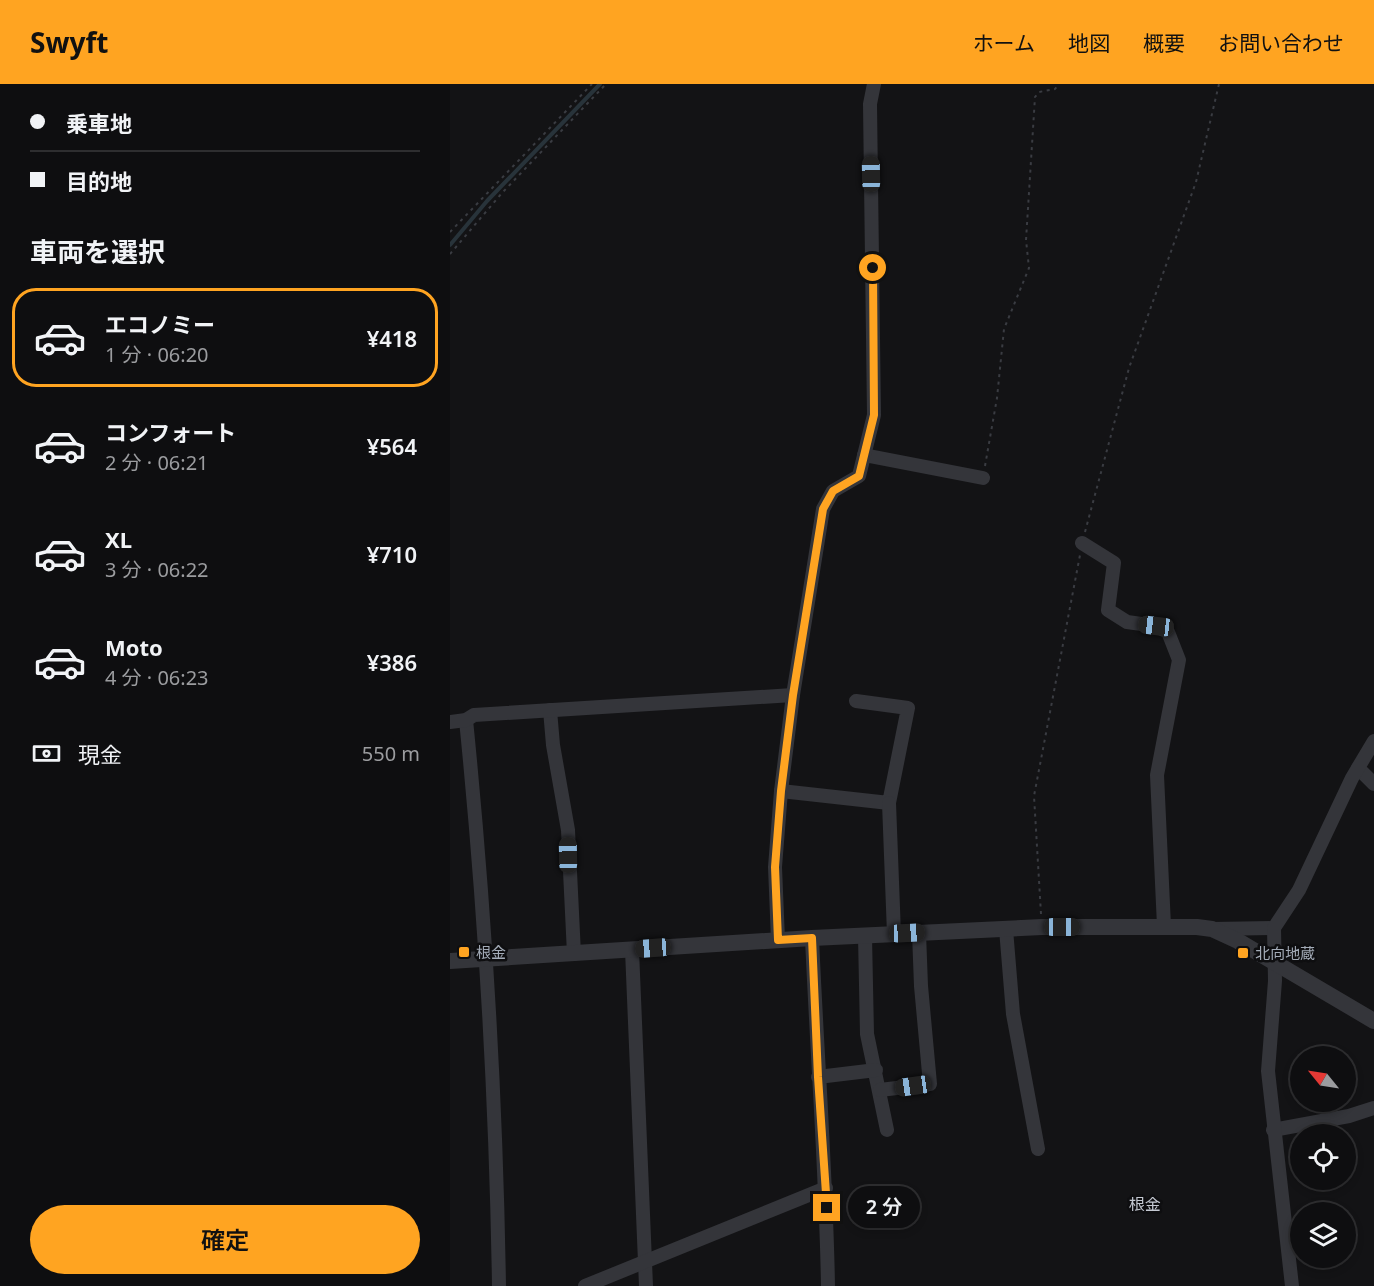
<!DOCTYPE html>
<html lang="ja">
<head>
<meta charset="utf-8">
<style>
	:root { --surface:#0e0e10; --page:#1c1c1e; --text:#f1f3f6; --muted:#9b9c9f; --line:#2e2e30; --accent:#ffa421 }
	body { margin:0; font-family:"Noto Sans","Noto Sans JP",sans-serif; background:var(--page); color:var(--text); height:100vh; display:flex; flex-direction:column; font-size:22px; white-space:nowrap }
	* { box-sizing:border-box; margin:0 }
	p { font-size:20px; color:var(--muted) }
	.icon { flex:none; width:33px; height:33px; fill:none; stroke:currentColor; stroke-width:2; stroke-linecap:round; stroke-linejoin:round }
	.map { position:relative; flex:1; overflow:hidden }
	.sheet { display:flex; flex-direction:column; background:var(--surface); width:450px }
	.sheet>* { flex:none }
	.guide { display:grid; align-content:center; height:132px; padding:0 30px; background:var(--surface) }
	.needle { width:39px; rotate:300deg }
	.controls { position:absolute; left:840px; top:962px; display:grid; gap:12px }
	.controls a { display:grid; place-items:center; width:66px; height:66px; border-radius:50%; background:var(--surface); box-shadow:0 3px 9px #0003,0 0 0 2px var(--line); font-size:30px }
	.end { position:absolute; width:27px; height:27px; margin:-14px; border:8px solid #ffa421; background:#111; box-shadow:0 0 0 3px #111 }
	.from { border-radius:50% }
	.bubble { position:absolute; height:42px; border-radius:21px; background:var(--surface); box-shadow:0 3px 9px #0003,0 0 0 2px var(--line); font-size:20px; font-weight:600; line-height:42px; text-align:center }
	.car { position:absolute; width:18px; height:36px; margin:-18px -9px; border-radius:8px; box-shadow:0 0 4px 2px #0007; background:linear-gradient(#222 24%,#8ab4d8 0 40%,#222 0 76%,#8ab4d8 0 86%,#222 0) }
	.guide b { display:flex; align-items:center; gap:21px; height:57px; font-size:22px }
	.guide b+b { border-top:2px solid var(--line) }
	.guide i { width:15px; height:15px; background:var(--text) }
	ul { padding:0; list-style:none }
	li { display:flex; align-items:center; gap:18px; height:99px; margin:0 12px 9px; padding:0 18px; border:3px solid transparent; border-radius:24px }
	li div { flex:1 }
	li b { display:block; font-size:22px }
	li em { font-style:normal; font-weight:600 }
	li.active { border-color:var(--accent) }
	li>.icon { width:54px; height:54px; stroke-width:1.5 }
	h2 { padding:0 30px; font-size:27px; line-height:72px }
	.pay { display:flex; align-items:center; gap:15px; height:66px; padding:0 30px; font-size:22px }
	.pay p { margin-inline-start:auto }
	.action { display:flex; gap:12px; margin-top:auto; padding:12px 30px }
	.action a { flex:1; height:69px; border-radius:36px; background:var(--accent); color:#111; font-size:24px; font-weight:600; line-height:69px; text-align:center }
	header { display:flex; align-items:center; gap:36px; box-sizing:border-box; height:84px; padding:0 30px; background:var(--accent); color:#111 }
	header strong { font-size:28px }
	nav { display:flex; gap:33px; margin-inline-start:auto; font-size:21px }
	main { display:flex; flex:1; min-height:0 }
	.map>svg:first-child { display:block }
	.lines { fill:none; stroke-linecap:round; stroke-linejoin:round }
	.stream { stroke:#28333a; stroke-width:4 }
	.path { stroke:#3a3c42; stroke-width:2; stroke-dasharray:3 4.5; stroke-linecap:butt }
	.minor { stroke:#34353a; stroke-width:14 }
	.tertiary { stroke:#34353a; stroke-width:16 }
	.route { stroke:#ffa421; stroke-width:8 }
	.poi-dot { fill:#ffa421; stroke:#0e0e10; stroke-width:2 }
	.labels { text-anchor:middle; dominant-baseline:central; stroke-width:5; stroke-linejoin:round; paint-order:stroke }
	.poi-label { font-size:15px; fill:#a3abb7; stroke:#0e0e10; text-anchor:start }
	.neighbourhood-label { font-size:16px; fill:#c5c9d2; stroke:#0e0e10 }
</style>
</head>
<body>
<header>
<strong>Swyft</strong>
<nav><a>ホーム</a><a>地図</a><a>概要</a><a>お問い合わせ</a></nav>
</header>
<main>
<section class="sheet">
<div class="guide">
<b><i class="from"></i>乗車地</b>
<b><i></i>目的地</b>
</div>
<h2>車両を選択</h2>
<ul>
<li class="active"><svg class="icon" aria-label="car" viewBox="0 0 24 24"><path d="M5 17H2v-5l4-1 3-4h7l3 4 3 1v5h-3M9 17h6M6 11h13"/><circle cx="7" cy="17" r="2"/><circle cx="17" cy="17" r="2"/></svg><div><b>エコノミー</b><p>1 分 · 06:20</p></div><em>¥418</em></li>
<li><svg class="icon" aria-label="car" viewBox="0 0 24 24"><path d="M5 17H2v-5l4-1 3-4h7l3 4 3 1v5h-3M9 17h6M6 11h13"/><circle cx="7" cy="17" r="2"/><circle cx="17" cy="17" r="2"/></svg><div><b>コンフォート</b><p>2 分 · 06:21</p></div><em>¥564</em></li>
<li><svg class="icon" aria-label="car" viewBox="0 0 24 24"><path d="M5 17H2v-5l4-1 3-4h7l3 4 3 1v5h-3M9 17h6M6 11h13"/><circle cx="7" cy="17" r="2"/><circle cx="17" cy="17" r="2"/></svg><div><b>XL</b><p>3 分 · 06:22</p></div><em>¥710</em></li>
<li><svg class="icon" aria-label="car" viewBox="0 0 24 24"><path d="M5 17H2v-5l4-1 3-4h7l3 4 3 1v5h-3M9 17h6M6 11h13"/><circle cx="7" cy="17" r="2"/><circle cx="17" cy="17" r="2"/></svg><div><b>Moto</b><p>4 分 · 06:23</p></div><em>¥386</em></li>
</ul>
<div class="pay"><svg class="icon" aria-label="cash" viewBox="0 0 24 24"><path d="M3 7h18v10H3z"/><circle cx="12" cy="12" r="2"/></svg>現金<p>550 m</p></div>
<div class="action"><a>確定</a></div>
</section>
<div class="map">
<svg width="924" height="1202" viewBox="0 0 924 1202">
	<rect width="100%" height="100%" fill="#131315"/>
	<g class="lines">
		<!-- stream -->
		<polyline class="stream" points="0,161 37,117 150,0"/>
		<!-- path -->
		<g class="path">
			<polyline points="0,148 142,0"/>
			<polyline points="0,170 52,109 156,0"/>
			<polyline points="535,382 547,314 554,245 579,184 576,156 585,13 589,8 605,5 609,0"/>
			<polyline points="635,448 679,284 746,98 769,0"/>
			<polyline points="591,830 584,712 630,471"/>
		</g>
		<!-- minor -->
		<g class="minor">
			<polyline points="414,371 533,394"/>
			<polyline points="632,459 664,479 658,526 677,538 706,542 718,548 729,576 707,691 714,842"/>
			<polyline points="100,626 103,661 118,746 124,870"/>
			<path d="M16,636C35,825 46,1013 49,1202"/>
			<polyline points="0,638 16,636 24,631 343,611"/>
			<polyline points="908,684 924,700"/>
			<polyline points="331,707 439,719 458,624 406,617"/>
			<polyline points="439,719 444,850"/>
			<polyline points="556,845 563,930 588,1065"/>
			<polyline points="762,845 824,844"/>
			<polyline points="415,852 417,950 437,1046"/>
			<path d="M362,854C367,970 376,1086 378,1202"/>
			<polyline points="328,856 325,783 331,707 343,611 373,425 383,407 409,392 424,331 420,20 424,0"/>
			<polyline points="182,866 196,1202"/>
			<polyline points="368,993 426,986"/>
			<polyline points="430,1006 480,1000 471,902 469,849"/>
			<polyline points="823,1046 899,1032 924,1024"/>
			<polyline points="135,1202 376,1104"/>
			<polyline points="842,1202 818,987 825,897 824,844 849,806 902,694 924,657"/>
		</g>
		<!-- tertiary -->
		<polyline class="tertiary" points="0,877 362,854 592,843 747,843 762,845 788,857 924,937"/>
	</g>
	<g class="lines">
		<!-- route -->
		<polyline class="route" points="377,1124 368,993 362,854 328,856 325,783 331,707 343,611 373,425 383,407 409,392 424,331 423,184"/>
	</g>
	<!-- markers -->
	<g class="poi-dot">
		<rect x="8" y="862" width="12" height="12" rx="3"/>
		<rect x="787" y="863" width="12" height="12" rx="3"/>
	</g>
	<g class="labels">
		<!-- poi labels -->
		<g class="poi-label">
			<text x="26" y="868">根金</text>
			<text x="805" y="869">北向地蔵</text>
		</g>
		<!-- neighbourhood labels -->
		<g class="neighbourhood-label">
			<text x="695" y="1120">根金</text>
		</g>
	</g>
</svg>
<div class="controls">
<a><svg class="needle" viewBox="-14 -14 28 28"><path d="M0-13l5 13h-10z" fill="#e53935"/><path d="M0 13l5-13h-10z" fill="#9b9c9f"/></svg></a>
<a><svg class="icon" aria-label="locate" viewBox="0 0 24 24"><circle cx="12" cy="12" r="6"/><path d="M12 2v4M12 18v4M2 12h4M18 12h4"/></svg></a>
<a><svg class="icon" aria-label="layers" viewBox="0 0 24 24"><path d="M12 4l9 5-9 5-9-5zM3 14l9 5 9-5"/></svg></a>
</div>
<i class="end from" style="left:423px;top:184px"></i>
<i class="end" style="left:377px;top:1124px"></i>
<div class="bubble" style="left:398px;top:1102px;width:72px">2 分</div>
<i class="car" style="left:421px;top:90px;rotate:359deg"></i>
<i class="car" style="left:706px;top:542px;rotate:277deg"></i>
<i class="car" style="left:118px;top:771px;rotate:359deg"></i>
<i class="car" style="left:612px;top:843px;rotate:90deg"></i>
<i class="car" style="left:457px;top:849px;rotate:87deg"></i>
<i class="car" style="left:203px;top:864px;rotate:266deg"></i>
<i class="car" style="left:463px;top:1002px;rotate:262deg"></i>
</div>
</main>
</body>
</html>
